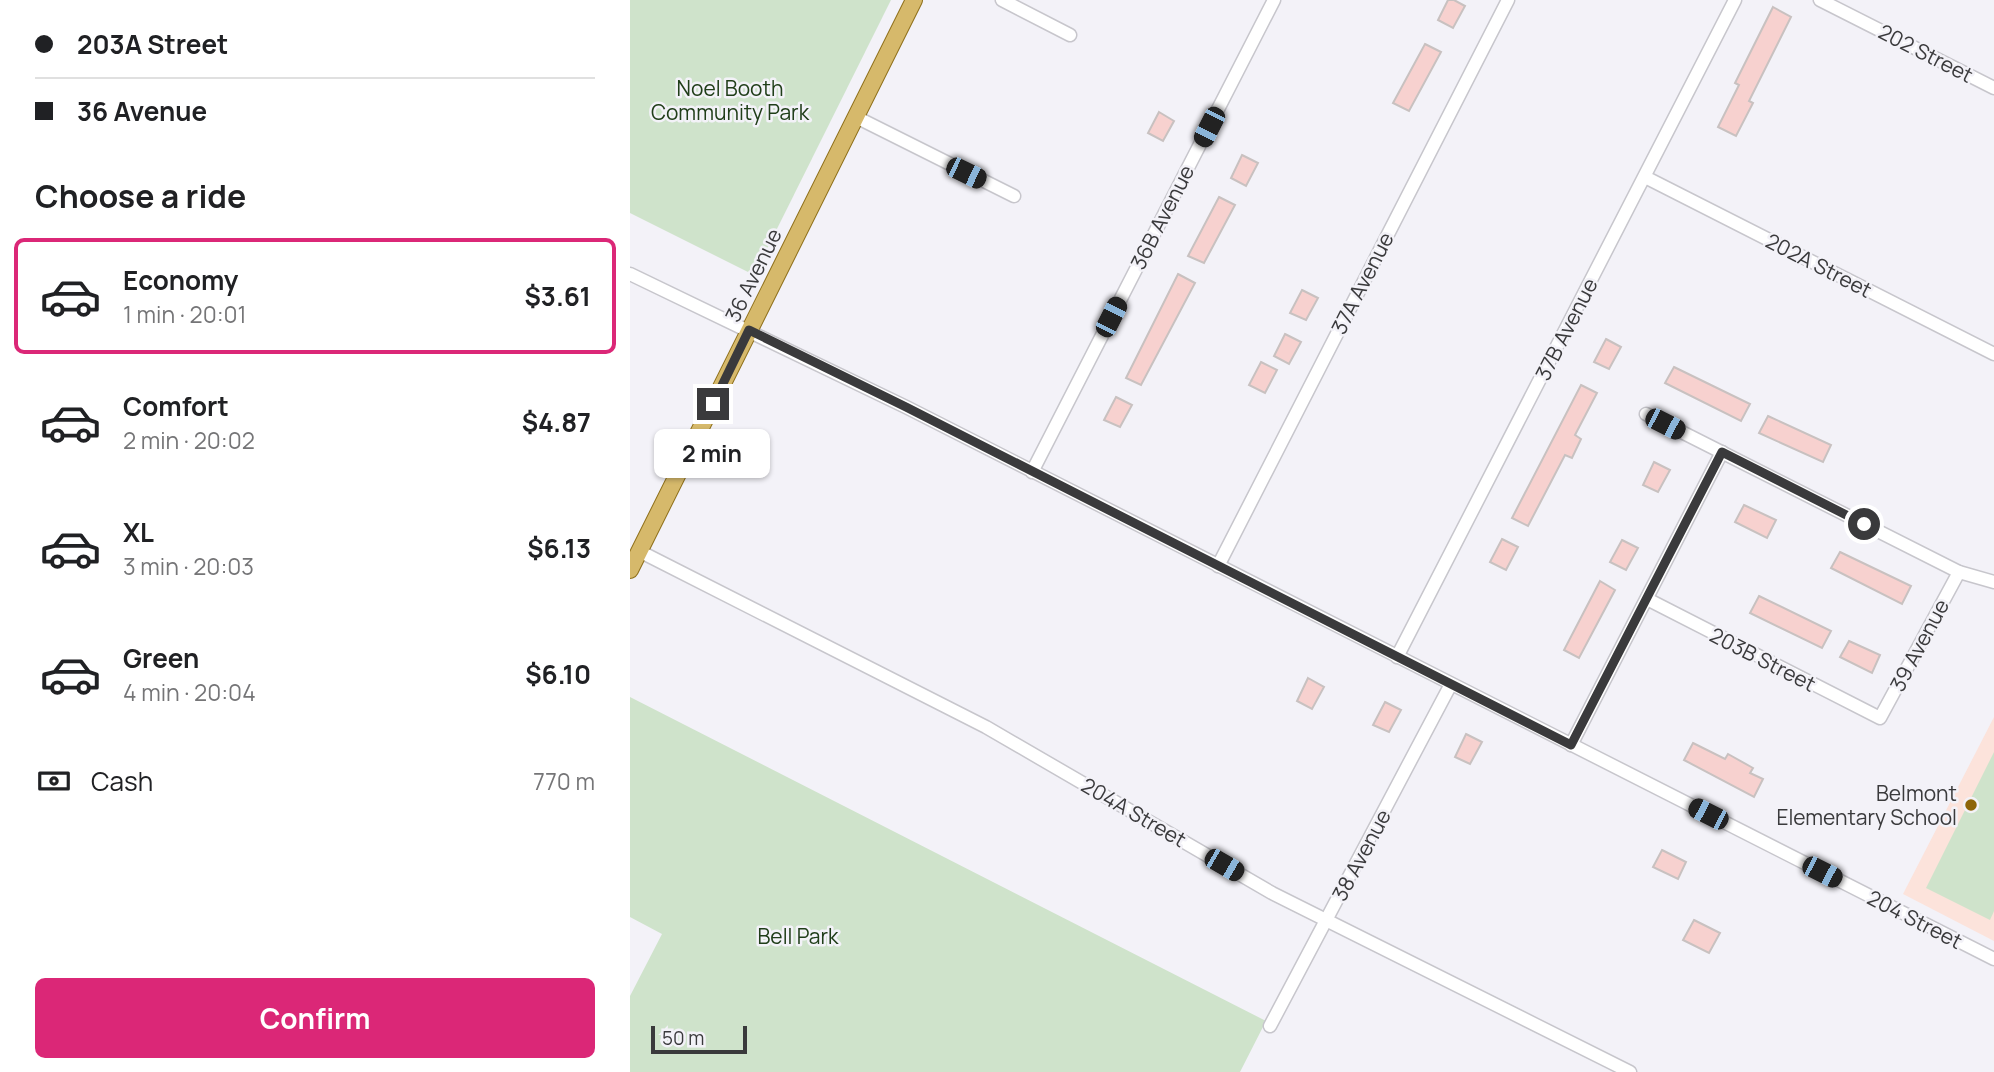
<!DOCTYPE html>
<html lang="en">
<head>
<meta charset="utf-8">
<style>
	:root { --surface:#fff; --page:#f2f2f2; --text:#202124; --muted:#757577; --line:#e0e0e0; --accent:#db2777 }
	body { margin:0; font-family:Manrope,sans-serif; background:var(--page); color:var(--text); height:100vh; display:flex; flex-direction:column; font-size:26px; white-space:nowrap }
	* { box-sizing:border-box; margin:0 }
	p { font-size:23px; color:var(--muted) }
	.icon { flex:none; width:38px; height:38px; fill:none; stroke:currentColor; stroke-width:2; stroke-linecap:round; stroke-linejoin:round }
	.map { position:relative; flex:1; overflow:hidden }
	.sheet { display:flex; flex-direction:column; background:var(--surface); width:630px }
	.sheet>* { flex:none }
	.hud { display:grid; align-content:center; height:154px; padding:0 35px; background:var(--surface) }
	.scale { position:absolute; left:21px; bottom:18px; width:96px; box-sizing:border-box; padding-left:7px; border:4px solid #3a3a3c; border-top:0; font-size:19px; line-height:24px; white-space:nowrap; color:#3a3a3c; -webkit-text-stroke:5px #f3f2f8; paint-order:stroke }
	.end { position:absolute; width:32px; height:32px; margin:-16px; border:9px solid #3a3a3c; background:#fff; box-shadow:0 0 0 4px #fff }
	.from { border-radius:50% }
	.bubble { position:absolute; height:49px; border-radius:10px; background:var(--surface); box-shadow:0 2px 5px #0004; font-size:23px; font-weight:700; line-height:49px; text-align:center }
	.car { position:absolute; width:21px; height:42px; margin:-21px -10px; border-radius:9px; box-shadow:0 0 5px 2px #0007; background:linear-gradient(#222 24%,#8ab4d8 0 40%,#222 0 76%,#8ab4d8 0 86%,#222 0) }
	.hud b { display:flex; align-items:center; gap:24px; height:66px; font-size:26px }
	.hud b+b { border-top:2px solid var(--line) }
	.hud i { width:18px; height:18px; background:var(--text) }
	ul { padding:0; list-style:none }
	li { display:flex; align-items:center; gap:21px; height:116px; margin:0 14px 10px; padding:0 21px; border:4px solid transparent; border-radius:10px }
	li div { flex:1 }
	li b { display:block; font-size:26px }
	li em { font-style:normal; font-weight:700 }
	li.current { border-color:var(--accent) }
	li>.icon { width:63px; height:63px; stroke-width:1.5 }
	h2 { padding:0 35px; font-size:32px; line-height:84px }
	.pay { display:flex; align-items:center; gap:18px; height:77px; padding:0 35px; font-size:26px }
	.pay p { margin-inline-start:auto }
	.cta { display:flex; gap:14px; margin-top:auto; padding:14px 35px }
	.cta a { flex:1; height:80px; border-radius:10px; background:var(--accent); color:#fff; font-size:28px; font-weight:700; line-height:80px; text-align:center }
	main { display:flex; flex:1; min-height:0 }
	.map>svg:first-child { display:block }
	.education { fill:#fce3db }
	.green { fill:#cfe3cb }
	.building { fill:#f7d1cf; stroke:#c8c1c0; stroke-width:2 }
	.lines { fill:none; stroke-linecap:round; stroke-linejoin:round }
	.minor-casing { stroke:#c7c6cc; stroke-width:15 }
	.major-casing { stroke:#8e6f1a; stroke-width:18 }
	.minor { stroke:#fff; stroke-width:12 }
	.major { stroke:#d6b96b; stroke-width:16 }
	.route { stroke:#3a3a3c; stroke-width:9 }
	.poi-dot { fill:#8e6509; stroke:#f3f2f8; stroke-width:2.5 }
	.labels { text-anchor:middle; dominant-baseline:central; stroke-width:5; stroke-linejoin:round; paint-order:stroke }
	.street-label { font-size:21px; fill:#3a3a3c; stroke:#f3f2f8 }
	.park-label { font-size:21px; fill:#203e19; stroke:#f3f2f8 }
	.poi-label { font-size:21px; fill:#3a3a3c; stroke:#f3f2f8; text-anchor:end }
</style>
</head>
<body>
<main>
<section class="sheet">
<div class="hud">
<b><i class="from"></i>203A Street</b>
<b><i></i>36 Avenue</b>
</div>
<h2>Choose a ride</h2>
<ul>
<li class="current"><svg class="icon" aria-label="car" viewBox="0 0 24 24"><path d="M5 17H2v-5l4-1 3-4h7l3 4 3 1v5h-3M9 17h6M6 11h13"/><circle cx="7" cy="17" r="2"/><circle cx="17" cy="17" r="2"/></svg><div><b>Economy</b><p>1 min · 20:01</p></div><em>$3.61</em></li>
<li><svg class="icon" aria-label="car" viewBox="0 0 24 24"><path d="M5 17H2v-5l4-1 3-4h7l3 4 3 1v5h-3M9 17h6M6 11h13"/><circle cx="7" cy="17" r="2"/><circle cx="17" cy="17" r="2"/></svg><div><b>Comfort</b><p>2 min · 20:02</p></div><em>$4.87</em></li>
<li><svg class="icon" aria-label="car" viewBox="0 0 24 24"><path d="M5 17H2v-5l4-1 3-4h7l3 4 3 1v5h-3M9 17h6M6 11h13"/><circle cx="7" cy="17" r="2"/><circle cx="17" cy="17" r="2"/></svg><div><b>XL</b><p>3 min · 20:03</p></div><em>$6.13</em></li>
<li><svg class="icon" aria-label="car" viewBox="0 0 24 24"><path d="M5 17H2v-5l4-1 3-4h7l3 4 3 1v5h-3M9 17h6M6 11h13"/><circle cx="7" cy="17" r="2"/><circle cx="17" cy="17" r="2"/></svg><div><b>Green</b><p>4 min · 20:04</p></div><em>$6.10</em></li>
</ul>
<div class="pay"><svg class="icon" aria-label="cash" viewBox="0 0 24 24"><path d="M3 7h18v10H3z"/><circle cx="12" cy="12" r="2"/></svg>Cash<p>770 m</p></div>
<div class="cta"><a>Confirm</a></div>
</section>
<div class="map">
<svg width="1364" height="1072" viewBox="0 0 1364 1072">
	<rect width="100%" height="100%" fill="#f3f2f8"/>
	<!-- education -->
	<polygon class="education" points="1364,717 1364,941 1273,894"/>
	<!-- green -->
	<g class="green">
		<polygon points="0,0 261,0 124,275 0,213"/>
		<polygon points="0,697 636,1021 610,1072 0,1072 0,996 32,934 0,917"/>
		<polygon points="1364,752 1364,911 1360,920 1296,888"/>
	</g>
	<!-- building -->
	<g class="building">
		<polygon points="818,0 824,0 835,6 823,28 808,20"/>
		<polygon points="1143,7 1161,17 1119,101 1123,103 1106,136 1088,127 1109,85 1105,83"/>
		<polygon points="795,44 811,52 779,111 763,103"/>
		<polygon points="529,112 544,121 533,141 518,133"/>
		<polygon points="612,155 628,163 616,186 601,178"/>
		<polygon points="589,197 605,205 574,263 558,256"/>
		<polygon points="548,274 565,283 511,385 496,378"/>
		<polygon points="672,290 688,298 676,320 660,313"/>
		<polygon points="655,334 671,342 659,364 644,356"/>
		<polygon points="976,339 991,347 979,369 964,362"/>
		<polygon points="631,362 647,370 635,393 619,385"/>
		<polygon points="1044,367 1120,404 1111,421 1035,383"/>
		<polygon points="951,385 967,393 945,435 951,439 942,458 935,455 898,526 882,518"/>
		<polygon points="486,397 502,405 490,427 474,420"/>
		<polygon points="1138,416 1201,445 1193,462 1129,433"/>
		<polygon points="1024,462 1040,470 1028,492 1013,485"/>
		<polygon points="1114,505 1146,520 1137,538 1105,522"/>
		<polygon points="872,539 888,547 876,570 860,562"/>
		<polygon points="992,540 1008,548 996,570 980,562"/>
		<polygon points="1210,552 1281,586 1272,604 1201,568"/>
		<polygon points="970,581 985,590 949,658 934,650"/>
		<polygon points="1129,596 1201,631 1192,648 1120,613"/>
		<polygon points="1219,641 1250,655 1242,673 1210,657"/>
		<polygon points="678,678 694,687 682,709 667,701"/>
		<polygon points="755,702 771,710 759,732 743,725"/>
		<polygon points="836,734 852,742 840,764 825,757"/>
		<polygon points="1063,743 1095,759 1098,754 1123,768 1120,773 1133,779 1124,797 1054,760"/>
		<polygon points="1032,850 1056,862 1048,879 1023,867"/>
		<polygon points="1064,920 1090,933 1079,953 1053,940"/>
	</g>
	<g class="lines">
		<defs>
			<g id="minor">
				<polyline points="372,0 440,35"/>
				<polyline points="1190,0 1364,88"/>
				<polyline points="226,117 384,196"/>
				<polyline points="1015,177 1364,354"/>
				<polyline points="0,274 276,407 1364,959"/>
				<polyline points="1016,414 1329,572 1364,582"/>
				<polyline points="402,472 644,0"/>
				<polyline points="9,551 356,727 642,893 1000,1072"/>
				<polyline points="588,566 878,0"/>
				<polyline points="1017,599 1250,718 1329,572"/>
				<polyline points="767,657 1105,0"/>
				<polyline points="941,745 1092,452"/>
				<polyline points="640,1026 821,684"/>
			</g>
			<polyline id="major" points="0,570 284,0"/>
		</defs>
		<!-- minor casing -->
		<use href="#minor" class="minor-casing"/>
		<!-- major casing -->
		<use href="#major" class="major-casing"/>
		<!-- minor -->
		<use href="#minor" class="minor"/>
		<!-- major -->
		<use href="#major" class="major"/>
	</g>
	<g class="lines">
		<!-- route -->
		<polyline class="route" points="83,404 119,330 276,407 941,745 1092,452 1234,524"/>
	</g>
	<!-- markers -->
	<circle class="poi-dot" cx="1341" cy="805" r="7"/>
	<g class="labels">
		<!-- street labels -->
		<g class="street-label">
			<text transform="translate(1296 53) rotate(27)">202 Street</text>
			<text transform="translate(532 217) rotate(-63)">36B Avenue</text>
			<text transform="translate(1189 265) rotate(27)">202A Street</text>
			<text transform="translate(123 275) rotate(-64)">36 Avenue</text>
			<text transform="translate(732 283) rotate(-63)">37A Avenue</text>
			<text transform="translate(936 329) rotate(-63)">37B Avenue</text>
			<text transform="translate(1289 645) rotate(-62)">39 Avenue</text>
			<text transform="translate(1133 659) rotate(27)">203B Street</text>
			<text transform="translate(504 812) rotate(30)">204A Street</text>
			<text transform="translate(731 855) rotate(-62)">38 Avenue</text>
			<text transform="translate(1285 919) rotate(27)">204 Street</text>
		</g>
		<!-- park labels -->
		<g class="park-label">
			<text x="100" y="88">Noel Booth<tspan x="100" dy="24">Community Park</tspan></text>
			<text x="168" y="936">Bell Park</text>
		</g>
		<!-- poi labels -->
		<g class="poi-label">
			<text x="1327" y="793">Belmont<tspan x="1327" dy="24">Elementary School</tspan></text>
		</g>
	</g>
</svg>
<div class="scale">50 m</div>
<i class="end from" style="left:1234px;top:524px"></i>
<i class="end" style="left:83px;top:404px"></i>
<div class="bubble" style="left:24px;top:429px;width:116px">2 min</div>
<i class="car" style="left:579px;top:127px;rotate:207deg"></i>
<i class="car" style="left:336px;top:173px;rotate:116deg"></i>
<i class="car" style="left:481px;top:317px;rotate:27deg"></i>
<i class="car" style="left:1035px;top:424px;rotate:117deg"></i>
<i class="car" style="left:1078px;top:814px;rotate:297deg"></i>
<i class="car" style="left:594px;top:865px;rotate:120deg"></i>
<i class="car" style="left:1192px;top:872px;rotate:117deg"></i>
</div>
</main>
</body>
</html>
